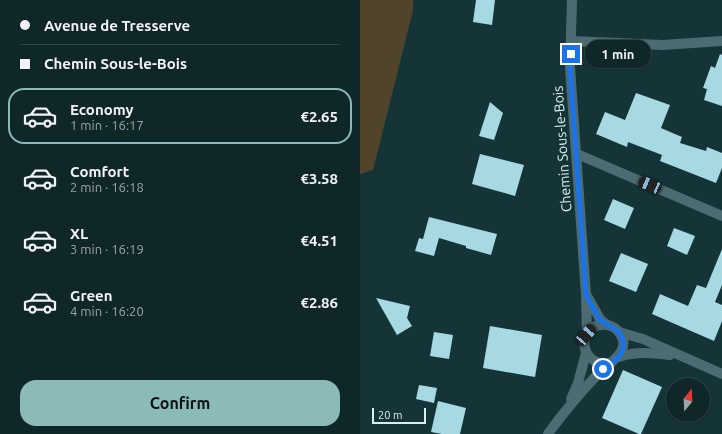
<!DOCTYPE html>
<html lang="en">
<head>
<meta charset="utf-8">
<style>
	:root { --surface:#10272a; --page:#1e3336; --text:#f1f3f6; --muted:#9ca5a8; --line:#304447; --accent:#8bbbb9 }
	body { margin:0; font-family:Ubuntu,sans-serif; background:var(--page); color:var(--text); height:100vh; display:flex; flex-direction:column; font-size:15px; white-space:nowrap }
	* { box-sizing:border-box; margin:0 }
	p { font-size:13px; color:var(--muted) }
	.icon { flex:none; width:22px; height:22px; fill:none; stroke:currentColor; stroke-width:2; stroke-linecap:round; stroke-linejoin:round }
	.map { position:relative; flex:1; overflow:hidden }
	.details { display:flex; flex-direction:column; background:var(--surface); width:360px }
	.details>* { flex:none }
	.banner { display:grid; align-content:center; height:88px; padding:0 20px; background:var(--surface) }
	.needle { width:26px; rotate:18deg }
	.controls { position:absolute; left:306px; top:378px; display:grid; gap:8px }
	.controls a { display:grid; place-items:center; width:44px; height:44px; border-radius:50%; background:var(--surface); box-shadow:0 1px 3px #0004,0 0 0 1px var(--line); font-size:20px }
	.scale { position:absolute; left:12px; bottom:10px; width:54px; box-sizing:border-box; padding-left:4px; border:2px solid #dcedf0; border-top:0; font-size:11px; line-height:14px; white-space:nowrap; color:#dcedf0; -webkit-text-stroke:3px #153438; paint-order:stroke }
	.end { position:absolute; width:18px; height:18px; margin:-9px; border:5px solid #1a73e8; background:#fff; box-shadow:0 0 0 2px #fff }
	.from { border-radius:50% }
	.bubble { position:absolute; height:28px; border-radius:14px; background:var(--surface); box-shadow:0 1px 3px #0004,0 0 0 1px var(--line); font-size:13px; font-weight:600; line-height:28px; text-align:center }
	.car { position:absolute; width:12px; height:24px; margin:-12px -6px; border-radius:5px; box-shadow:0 0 3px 1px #0007; background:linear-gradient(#222 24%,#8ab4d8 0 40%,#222 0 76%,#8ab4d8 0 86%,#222 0) }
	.banner b { display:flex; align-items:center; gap:14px; height:38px; font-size:15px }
	.banner b+b { border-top:1px solid var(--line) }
	.banner i { width:10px; height:10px; background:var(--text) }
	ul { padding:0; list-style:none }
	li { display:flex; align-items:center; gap:12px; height:56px; margin:0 8px 6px; padding:0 12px; border:2px solid transparent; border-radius:16px }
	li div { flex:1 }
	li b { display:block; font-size:15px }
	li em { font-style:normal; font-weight:600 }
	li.active { border-color:var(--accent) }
	li>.icon { width:36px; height:36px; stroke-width:1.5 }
	.primary-button { display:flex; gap:8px; margin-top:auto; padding:8px 20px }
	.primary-button a { flex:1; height:46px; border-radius:16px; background:var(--accent); color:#111; font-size:16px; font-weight:600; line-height:46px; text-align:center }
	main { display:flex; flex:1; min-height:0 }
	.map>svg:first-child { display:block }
	.green { fill:#50452b }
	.building { fill:#a6d9e1 }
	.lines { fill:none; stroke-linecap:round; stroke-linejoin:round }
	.street { stroke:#4c6c71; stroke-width:10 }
	.secondary { stroke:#4c6c71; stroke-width:10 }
	.route { stroke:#1a73e8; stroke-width:5 }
	.labels { text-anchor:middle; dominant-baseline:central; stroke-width:4; stroke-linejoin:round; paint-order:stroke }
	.street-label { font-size:14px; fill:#dcedf0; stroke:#153438 }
</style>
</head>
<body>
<main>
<section class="details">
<div class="banner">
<b><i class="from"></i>Avenue de Tresserve</b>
<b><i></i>Chemin Sous-le-Bois</b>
</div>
<ul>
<li class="active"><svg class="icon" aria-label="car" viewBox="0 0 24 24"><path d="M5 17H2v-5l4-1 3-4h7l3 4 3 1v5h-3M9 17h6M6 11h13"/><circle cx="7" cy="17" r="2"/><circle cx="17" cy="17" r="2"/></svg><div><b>Economy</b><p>1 min · 16:17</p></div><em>€2.65</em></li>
<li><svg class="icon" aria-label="car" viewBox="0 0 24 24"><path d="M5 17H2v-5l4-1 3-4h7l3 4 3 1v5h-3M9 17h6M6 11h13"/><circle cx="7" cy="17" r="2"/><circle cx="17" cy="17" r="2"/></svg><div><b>Comfort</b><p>2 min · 16:18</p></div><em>€3.58</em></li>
<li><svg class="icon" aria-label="car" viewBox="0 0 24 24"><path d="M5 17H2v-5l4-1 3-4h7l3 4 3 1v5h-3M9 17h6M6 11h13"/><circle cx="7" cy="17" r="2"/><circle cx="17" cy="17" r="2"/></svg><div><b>XL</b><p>3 min · 16:19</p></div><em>€4.51</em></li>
<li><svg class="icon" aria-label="car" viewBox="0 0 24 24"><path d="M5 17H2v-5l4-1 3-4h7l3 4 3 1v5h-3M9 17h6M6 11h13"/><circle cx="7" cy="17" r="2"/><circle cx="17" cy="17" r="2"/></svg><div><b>Green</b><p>4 min · 16:20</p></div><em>€2.86</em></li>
</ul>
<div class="primary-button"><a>Confirm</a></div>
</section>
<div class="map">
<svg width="362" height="434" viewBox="0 0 362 434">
	<rect width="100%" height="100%" fill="#153438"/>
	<!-- green -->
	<polygon class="green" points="0,0 53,0 53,10 13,170 0,174"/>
	<!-- building -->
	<g class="building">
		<polygon points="116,0 135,0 132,25 113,22"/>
		<polygon points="360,54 362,55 362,106 344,100 347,89 343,88 351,66 355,68"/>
		<polygon points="276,93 310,105 301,128 322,137 320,143 346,151 347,147 362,153 362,168 356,183 300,161 302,155 268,142 267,147 236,134 245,112 265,120"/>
		<polygon points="130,102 143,113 134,140 119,136"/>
		<polygon points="120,154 164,165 155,196 112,184"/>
		<polygon points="253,199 274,208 265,229 244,220"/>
		<polygon points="69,217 137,234 131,255 106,248 106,246 79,238 74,256 55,251 59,238 63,239"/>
		<polygon points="314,228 335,236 327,255 307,246"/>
		<polygon points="362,249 362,285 355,302 362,305 362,321 354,341 292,314 300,294 328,306 337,285 346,288"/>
		<polygon points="261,253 288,264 276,292 249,281"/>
		<polygon points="16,298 50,306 47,318 52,326 37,335"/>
		<polygon points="130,326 182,335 175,377 123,368"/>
		<polygon points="74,332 93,335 89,359 70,356"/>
		<polygon points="263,370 302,387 281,434 279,434 242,418"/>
		<polygon points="59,385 77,388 74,403 56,399"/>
		<polygon points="78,401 106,408 100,434 82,434 71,432"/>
	</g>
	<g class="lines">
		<!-- street -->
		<g class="street">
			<polyline points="212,0 210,67 226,295 227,335"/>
			<polyline points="211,41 303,45 362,41"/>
			<polyline points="217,154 362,216"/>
			<polyline points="227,296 240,319 247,325"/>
		</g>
		<!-- secondary -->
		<g class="secondary">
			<polyline points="259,332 283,339 362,374"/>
			<path d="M259,357C276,351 293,353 310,355"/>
			<polyline points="211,399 218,383 226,353"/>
			<path d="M188,434C203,413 219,394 237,375C248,364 276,349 257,330C253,326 247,324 240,325C215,329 221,368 250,363"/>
		</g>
	</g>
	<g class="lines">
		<!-- route -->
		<polyline class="route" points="211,54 210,67 226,295 240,320 259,332 263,340 263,349 259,357 243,369"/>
	</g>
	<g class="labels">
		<!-- street labels -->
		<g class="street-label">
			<text transform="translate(202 149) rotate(-94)">Chemin Sous-le-Bois</text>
		</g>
	</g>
</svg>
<div class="controls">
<a><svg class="needle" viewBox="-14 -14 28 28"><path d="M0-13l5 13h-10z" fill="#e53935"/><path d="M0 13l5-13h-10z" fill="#9ca5a8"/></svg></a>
</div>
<div class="scale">20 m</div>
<i class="end from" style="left:243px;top:369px"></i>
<i class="end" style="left:211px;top:54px"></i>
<div class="bubble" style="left:225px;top:40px;width:66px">1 min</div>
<i class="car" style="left:290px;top:185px;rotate:293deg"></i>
<i class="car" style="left:226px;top:335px;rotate:41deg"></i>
</div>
</main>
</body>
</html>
